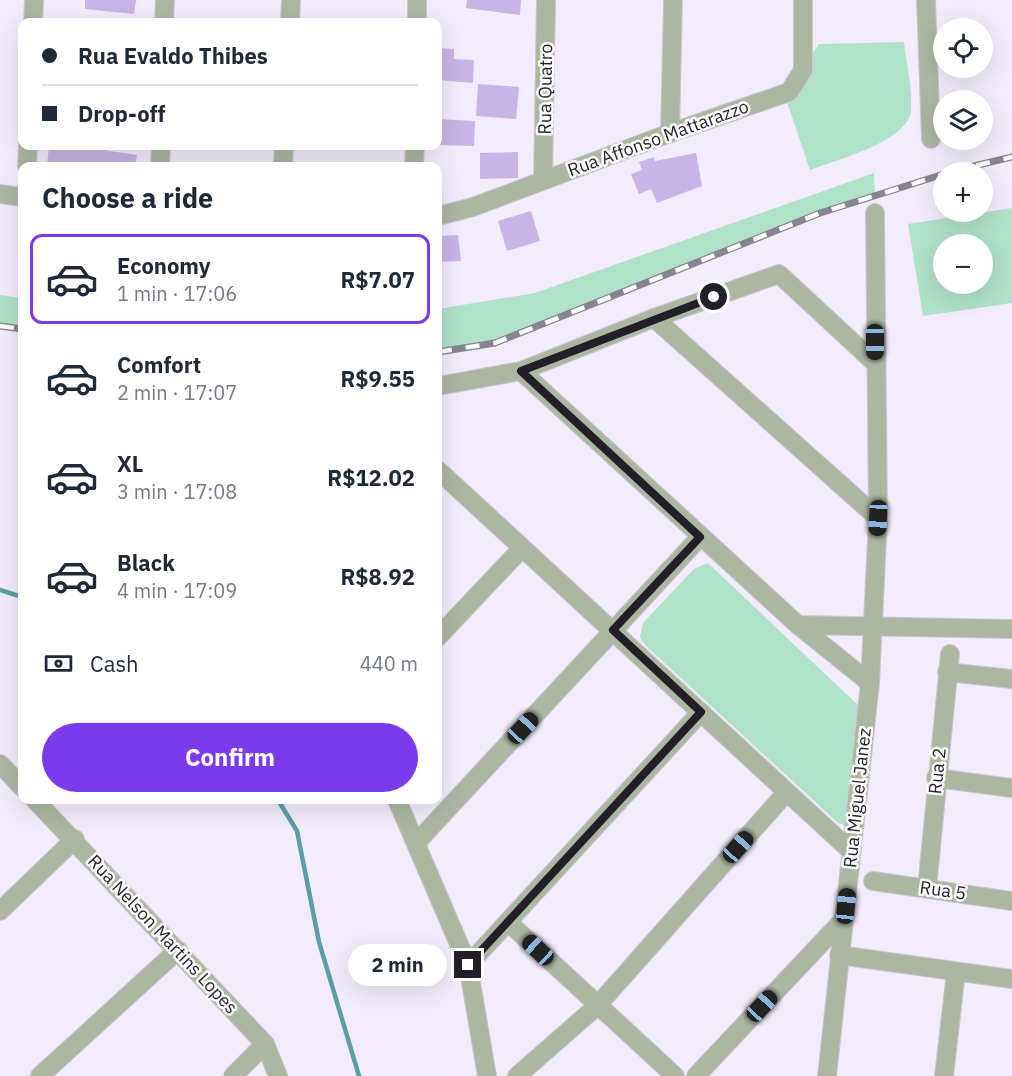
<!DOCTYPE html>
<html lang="en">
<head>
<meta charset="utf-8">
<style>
	:root { --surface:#fff; --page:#f6f6f7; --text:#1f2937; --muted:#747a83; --line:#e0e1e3; --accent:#7c3aed }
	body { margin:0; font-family:"IBM Plex Sans",sans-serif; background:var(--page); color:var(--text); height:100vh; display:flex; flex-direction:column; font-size:22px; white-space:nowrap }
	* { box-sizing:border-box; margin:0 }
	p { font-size:20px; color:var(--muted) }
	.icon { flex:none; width:33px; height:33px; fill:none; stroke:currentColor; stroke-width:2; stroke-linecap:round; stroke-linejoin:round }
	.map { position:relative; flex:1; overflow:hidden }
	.side { position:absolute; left:18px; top:162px; width:424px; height:642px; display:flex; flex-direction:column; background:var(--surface); border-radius:12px; box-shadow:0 6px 24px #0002 }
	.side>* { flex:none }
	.banner { position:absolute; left:18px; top:18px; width:424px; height:132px; border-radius:12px; box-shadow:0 6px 24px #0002; display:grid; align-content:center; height:132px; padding:0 24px; background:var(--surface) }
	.tools { position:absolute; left:933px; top:18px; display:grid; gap:12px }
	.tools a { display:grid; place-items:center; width:60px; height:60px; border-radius:50%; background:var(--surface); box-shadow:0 6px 24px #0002; font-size:30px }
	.end { position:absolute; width:27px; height:27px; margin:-14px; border:8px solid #231f28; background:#fff; box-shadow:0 0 0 3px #fff }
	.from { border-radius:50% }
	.bubble { position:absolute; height:42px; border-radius:21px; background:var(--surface); box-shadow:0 6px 24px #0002; font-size:20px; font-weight:800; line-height:42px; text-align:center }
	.car { position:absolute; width:18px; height:36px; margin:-18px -9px; border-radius:8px; box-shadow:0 0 4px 2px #0007; background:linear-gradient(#222 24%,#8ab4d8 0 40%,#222 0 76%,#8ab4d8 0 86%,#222 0) }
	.banner b { display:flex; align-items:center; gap:21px; height:57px; font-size:22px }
	.banner b+b { border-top:2px solid var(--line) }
	.banner i { width:15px; height:15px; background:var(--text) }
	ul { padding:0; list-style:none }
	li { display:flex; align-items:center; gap:18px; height:90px; margin:0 12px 9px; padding:0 12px; border:3px solid transparent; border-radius:12px }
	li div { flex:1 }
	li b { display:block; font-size:22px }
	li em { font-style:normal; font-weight:800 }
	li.current { border-color:var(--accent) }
	li>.icon { width:54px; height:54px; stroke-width:1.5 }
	h2 { padding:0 24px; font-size:27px; line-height:72px }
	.pay { display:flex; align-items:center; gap:15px; height:66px; padding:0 24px; font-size:22px }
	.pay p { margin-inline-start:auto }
	.cta { display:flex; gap:12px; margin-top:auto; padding:12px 24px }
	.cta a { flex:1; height:69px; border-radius:36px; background:var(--accent); color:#fff; font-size:24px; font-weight:800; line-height:69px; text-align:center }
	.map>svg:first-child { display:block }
	.green { fill:#b0e1c9; fill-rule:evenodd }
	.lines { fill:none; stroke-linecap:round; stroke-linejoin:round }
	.stream { stroke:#5b9fa6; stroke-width:4.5 }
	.building { fill:#c9b5e5 }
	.minor-casing { stroke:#cdc7d6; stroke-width:20 }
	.minor { stroke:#acb7a2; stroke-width:18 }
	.rail-casing { stroke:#888390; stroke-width:7 }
	.rail { stroke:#fcfcfc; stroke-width:4.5; stroke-dasharray:14; stroke-linecap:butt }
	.route { stroke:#231f28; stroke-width:8 }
	.labels { text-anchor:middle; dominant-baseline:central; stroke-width:5; stroke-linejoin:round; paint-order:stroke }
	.street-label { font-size:18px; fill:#231f28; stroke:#fcfcfc }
</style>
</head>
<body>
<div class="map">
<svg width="1012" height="1076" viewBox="0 0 1012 1076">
	<rect width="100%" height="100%" fill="#f2ecfc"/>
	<!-- green -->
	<g class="green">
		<path d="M904,42C906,63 913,90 911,111C907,142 836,160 810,170L784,93L819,44Z"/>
		<polygon points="874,173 875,196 820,213 495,343 438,352 438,309 535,293"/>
		<path d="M1012,208V303L923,316L908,224ZM982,244V284H944V244Z"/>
		<polygon points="0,295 22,298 22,329 0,326"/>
		<polygon points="708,563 859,706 847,826 838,823 644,644 640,637 643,623 694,569"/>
	</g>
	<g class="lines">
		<!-- stream -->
		<g class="stream">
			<polyline points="0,590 22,597"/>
			<polyline points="278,800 297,831 319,942 359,1076"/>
		</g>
	</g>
	<!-- building -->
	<g class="building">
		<polygon points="85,0 136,0 134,14 85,9"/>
		<polygon points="467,0 521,0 520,15 466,8"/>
		<polygon points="438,48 454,49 454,59 474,60 473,83 438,80"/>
		<polygon points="478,84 519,87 516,119 476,116"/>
		<polygon points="438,119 475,121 474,146 438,145"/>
		<polygon points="49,146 90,146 90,148 137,155 135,166 47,166"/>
		<polygon points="518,152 518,178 480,179 480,153"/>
		<polygon points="696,153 702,186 657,203 651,189 639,194 631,174 642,170 639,162 654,157 655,161"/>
		<polygon points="531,211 540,241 507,251 498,221"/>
		<polygon points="458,235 461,261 438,262 438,236"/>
	</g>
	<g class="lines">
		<defs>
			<g id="minor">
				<polyline points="926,0 931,139"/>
				<polyline points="33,22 34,0"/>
				<polyline points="164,22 165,0"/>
				<polyline points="290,22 291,0"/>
				<polyline points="417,22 417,0"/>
				<polyline points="670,133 673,0"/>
				<polyline points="27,166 28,146"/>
				<polyline points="160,166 161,146"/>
				<polyline points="283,166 284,146"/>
				<polyline points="414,166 415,146"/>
				<polyline points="543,179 546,0"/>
				<polyline points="0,194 22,197"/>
				<polyline points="438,216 473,207 670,133 789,92 803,70 803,0"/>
				<polyline points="654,318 878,518"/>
				<polyline points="521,371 798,625 870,683"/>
				<polyline points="438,386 521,371 654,318 779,274 875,363"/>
				<polyline points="438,470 852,852"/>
				<polyline points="798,625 1012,629"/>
				<polyline points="438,637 522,548"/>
				<polyline points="947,672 1012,679"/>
				<polyline points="0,764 22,787"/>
				<polyline points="936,778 1012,788"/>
				<polyline points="35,800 265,1044 278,1076"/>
				<polyline points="397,800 468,965 487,1076"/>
				<polyline points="417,842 700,537"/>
				<polyline points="873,881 1012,901"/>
				<polyline points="927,888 950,654"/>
				<polyline points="0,911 75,839"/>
				<polyline points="508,922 675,1076"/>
				<polyline points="839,955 1012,979"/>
				<polyline points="468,965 701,712"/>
				<polyline points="40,1076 178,950"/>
				<polyline points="233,1076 265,1044"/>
				<polyline points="517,1076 597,1006 785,794"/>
				<polyline points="696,1076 844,919"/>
				<polyline points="827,1076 870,683 878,518 875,213"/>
				<polyline points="944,1076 956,972"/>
			</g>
		</defs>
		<!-- minor casing -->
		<use href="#minor" class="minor-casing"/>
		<!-- minor -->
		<use href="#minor" class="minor"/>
		<defs>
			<g id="rail">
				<polyline points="949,172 1012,157"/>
				<polyline points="0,326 22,329"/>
				<polyline points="438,352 495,343 820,213 944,174"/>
			</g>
		</defs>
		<!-- rail casing -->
		<use href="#rail" class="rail-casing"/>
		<!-- rail -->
		<use href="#rail" class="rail"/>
	</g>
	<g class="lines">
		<!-- route -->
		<polyline class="route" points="468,965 701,712 613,630 700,537 521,371 714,297"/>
	</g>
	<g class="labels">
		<!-- street labels -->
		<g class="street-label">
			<text transform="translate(545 89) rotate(-89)">Rua Quatro</text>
			<text transform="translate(658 138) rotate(-20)">Rua Affonso Mattarazzo</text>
			<text transform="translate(937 771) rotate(-84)">Rua 2</text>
			<text transform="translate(857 798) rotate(-84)">Rua Miguel Janez</text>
			<text transform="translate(943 890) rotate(8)">Rua 5</text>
			<text transform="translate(163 934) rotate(47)">Rua Nelson Martins Lopes</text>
		</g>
	</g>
</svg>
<div class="tools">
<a><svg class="icon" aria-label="locate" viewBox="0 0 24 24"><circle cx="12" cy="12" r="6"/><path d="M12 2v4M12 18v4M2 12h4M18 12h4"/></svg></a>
<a><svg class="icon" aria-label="layers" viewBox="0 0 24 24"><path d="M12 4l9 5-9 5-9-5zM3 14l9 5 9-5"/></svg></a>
<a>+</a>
<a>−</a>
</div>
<i class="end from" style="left:714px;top:297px"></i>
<i class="end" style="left:468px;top:965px"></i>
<div class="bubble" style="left:348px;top:944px;width:99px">2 min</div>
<i class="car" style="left:875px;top:342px;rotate:180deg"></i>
<i class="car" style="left:878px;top:518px;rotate:183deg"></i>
<i class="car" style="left:523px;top:728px;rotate:43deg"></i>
<i class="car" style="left:738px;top:847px;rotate:42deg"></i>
<i class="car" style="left:846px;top:906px;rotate:6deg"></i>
<i class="car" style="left:538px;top:950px;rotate:313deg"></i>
<i class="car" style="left:762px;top:1006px;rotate:43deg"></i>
<div class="banner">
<b><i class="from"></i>Rua Evaldo Thibes</b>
<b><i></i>Drop-off</b>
</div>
<section class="side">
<h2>Choose a ride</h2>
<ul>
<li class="current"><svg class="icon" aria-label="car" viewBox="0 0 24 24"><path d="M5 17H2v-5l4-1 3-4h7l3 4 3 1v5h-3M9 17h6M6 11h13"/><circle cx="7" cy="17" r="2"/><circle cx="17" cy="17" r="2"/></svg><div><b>Economy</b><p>1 min · 17:06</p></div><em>R$7.07</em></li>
<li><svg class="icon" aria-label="car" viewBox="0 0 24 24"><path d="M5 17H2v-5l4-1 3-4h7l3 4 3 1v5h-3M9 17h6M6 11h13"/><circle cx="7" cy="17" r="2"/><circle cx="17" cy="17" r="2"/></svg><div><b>Comfort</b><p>2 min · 17:07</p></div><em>R$9.55</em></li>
<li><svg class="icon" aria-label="car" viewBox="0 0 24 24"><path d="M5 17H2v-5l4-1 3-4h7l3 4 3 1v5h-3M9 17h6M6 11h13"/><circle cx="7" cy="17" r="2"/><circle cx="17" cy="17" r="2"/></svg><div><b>XL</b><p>3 min · 17:08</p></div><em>R$12.02</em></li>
<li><svg class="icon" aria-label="car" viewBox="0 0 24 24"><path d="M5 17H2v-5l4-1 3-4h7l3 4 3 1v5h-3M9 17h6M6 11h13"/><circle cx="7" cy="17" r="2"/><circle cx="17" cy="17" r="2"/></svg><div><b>Black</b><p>4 min · 17:09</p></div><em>R$8.92</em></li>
</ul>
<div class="pay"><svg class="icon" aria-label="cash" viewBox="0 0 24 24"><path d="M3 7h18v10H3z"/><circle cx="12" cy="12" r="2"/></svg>Cash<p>440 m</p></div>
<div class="cta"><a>Confirm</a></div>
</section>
</div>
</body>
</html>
